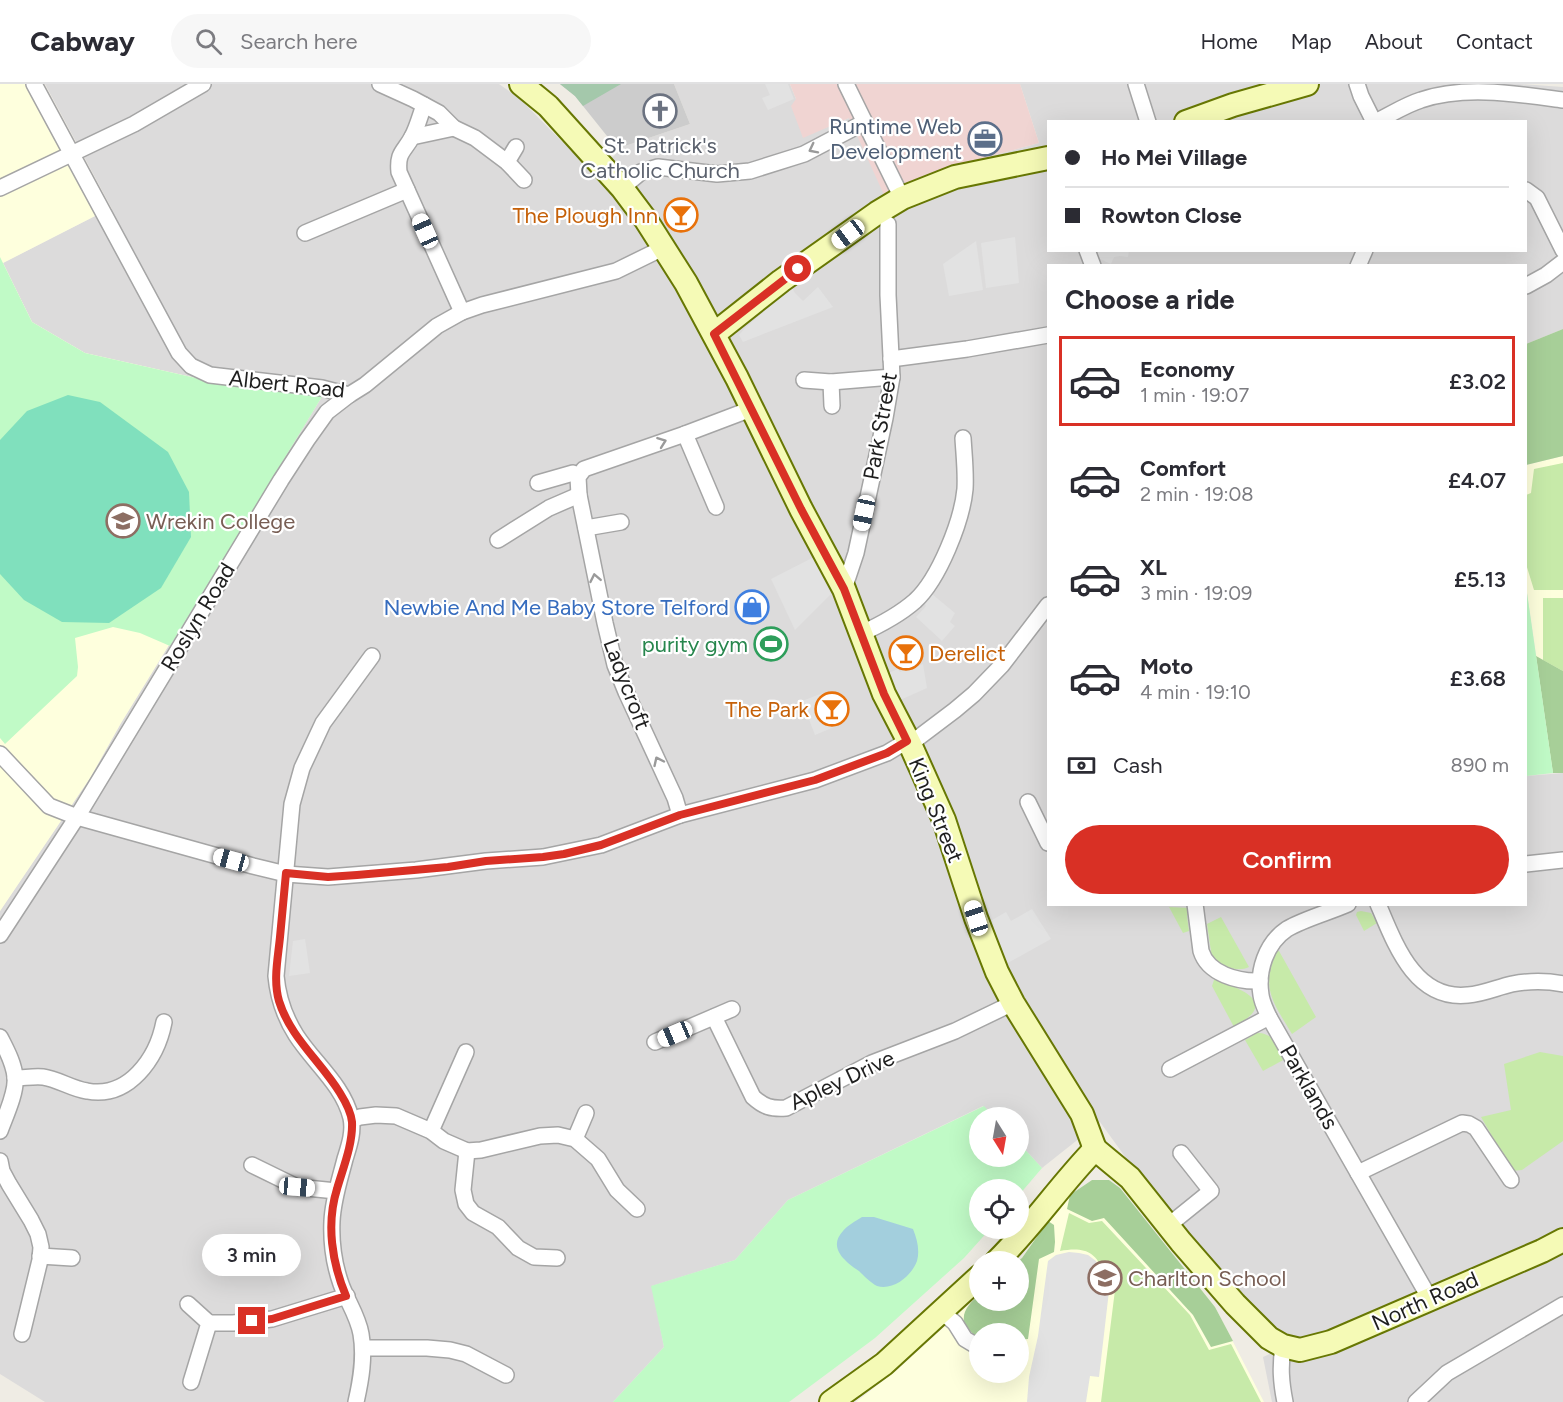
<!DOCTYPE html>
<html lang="en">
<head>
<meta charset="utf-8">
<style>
	:root { --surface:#fff; --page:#f7f7f7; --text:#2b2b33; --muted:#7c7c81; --line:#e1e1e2; --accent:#d93025 }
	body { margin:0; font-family:Figtree,sans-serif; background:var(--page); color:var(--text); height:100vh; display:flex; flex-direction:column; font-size:22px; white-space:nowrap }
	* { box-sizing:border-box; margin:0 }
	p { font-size:20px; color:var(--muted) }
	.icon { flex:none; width:33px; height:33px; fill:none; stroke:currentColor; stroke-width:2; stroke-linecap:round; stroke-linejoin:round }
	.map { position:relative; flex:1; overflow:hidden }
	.panel { position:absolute; left:1047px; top:180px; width:480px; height:642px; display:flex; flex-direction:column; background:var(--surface); border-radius:0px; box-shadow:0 6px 24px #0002 }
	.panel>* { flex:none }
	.top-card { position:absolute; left:1047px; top:36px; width:480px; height:132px; border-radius:0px; box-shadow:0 6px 24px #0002; display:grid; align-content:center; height:132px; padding:0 18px; background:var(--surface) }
	.needle { width:39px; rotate:169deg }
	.fabs { position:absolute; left:969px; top:1023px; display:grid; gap:12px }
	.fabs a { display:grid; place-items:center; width:60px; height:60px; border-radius:50%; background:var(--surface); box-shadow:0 6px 24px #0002; font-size:30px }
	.end { position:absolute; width:27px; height:27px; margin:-14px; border:8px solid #d93025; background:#fff; box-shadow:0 0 0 3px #fff }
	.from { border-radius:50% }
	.bubble { position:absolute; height:42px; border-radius:21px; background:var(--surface); box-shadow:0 6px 24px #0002; font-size:20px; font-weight:600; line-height:42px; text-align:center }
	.car { position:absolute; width:18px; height:36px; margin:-18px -9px; border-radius:8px; box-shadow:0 0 4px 2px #0007; background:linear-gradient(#fff 24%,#345 0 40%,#fff 0 76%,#345 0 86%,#fff 0) }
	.top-card b { display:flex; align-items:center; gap:21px; height:57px; font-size:22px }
	.top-card b+b { border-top:2px solid var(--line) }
	.top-card i { width:15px; height:15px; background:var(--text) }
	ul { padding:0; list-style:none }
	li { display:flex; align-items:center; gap:18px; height:90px; margin:0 12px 9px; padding:0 6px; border:3px solid transparent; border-radius:0px }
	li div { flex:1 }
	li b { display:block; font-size:22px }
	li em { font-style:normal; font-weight:600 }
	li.current { border-color:var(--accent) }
	li>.icon { width:54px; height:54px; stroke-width:1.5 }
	h2 { padding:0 18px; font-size:27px; line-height:72px }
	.pay { display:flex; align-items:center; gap:15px; height:66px; padding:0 18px; font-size:22px }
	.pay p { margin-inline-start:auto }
	.primary-button { display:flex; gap:12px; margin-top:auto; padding:12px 18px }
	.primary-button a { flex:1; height:69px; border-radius:36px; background:var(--accent); color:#fff; font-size:24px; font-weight:600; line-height:69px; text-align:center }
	header { display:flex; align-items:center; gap:36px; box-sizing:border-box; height:84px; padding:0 30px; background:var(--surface); border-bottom:2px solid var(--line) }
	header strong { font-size:28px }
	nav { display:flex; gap:33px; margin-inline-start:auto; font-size:21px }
	.search { width:420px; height:54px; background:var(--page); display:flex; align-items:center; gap:15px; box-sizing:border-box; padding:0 21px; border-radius:33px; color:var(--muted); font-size:22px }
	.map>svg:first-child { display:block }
	.residential { fill:#dcdbdb; fill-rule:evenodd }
	.commercial { fill:#f0d4d2 }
	.education { fill:#feffdd; fill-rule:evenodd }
	.religious { fill:#ccc }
	.grass { fill:#c7eaa9 }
	.forest { fill:#a7cf98 }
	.cemetery { fill:#a4c8ab }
	.park { fill:#c0fac6 }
	.pitch { fill:#80e0bd }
	.parking { fill:#e2e2e2 }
	.water { fill:#a3cfdd }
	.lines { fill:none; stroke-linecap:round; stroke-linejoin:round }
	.street-casing { stroke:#a5a5a5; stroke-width:18 }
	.secondary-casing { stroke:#677703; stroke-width:26 }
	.street { stroke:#fff; stroke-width:15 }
	.secondary { stroke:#f5fab6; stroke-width:22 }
	.oneway { stroke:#9a9a9a }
	.route { stroke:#d93025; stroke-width:8 }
	.labels { text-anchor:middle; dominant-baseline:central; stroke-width:4.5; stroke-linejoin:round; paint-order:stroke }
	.service-label { font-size:22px; fill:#4e5e75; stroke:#fff; text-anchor:end }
	.worship-label { font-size:22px; fill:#5b616d; stroke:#fff }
	.food-label { font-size:22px; fill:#c56008; stroke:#fff; text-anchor:end }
	.street-label { font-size:22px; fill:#1e1e1e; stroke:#fff }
	.education-label { font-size:22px; fill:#785e54; stroke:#fff; text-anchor:start }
	.shop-label { font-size:22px; fill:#366cbe; stroke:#fff; text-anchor:end }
	.leisure-label { font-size:22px; fill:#27864d; stroke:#fff; text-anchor:end }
</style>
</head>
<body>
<header>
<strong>Cabway</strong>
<div class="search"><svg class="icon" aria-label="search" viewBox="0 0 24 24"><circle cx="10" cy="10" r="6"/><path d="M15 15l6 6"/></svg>Search here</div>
<nav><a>Home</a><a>Map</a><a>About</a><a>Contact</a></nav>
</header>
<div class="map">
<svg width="1563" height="1318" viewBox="0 0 1563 1318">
	<rect width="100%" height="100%" fill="#efece4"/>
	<!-- residential -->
	<path class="residential" d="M45,0H499L520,15L589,85L614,72L622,63L690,40L674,0H790L796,15L803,53L849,34L947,84L1039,59L1020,0H1519L1563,3V245L1526,260V182H1048V820H1526V692L1563,689V1318H1272L1263,1273L1288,1262L1245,1217L1142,1096L1100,1038L1042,1084L1019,1059L1018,1034L994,1033L983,1022L788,1116L735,1176L652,1202L664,1263L613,1318H45L0,1290V827L90,694L121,639L322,311L227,301L85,269L32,238L3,179L97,131L112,125ZM1048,38H1526V166H1048Z"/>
	<!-- commercial -->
	<polygon class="commercial" points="790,0 1020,0 1039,59 947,84 885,113 849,34 803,54 791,22 796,15"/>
	<!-- education -->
	<g class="education">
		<polygon points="0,0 28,0 97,131 3,179 32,238 85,269 227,301 323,311 121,639 90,694 0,827"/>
		<polygon points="1563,372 1563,689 1553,689 1526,502 1526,381"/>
		<path d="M1092,1096H1109L1120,1104L1215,1223L1264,1318H856L898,1285L979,1211L980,1216H1018V1177L1022,1174L1058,1121ZM980,1250H1018V1288H980Z"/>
	</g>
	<!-- religious -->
	<polygon class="religious" points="560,0 674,0 690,40 622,63 619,67 575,12"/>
	<!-- grass -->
	<g class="grass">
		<polygon points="1563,379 1563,506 1534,506 1526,480 1526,411 1531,409 1534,385"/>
		<polygon points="1543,514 1563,514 1563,587 1543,576"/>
		<polygon points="1169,823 1190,824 1191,827 1187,832 1189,847 1183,849"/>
		<polygon points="1361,827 1371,829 1377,839 1364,847 1356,831 1357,828"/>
		<path d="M1221,833L1249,883C1237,889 1222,882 1212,874L1207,840Z"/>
		<path d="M1277,867H1279L1316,933L1292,950C1273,918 1260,904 1277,867Z"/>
		<path d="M1216,895C1244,907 1279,918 1234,943L1212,902L1214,896Z"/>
		<path d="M1257,949C1274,949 1278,962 1285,975L1263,987L1245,956Z"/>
		<polygon points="1540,968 1563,972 1563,1057 1522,1086 1512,1087 1481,1033 1511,1026 1504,980"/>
		<path d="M1069,1129L1089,1139L1102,1137L1190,1231L1209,1266L1231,1260L1261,1318H1101L1117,1190L1103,1188C1096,1166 1082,1163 1060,1167Z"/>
	</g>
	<!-- forest -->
	<g class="forest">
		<polygon points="1563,245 1563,372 1526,381 1526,260"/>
		<polygon points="1536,572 1563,587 1563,689 1553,689"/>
		<polygon points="1092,1096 1109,1096 1120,1104 1215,1223 1233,1257 1211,1263 1193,1231 1104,1134 1092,1137 1067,1125 1070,1111"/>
		<path d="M1048,1137L1054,1141L1055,1158L1054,1168L1039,1175L1028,1255L1019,1256L1018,1250H980L979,1255C975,1251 968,1246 965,1241C960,1228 971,1218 979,1211L980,1216H1018V1177L1022,1174Z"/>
	</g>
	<!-- cemetery -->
	<polygon class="cemetery" points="560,0 621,0 583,22 575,12"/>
	<!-- park -->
	<g class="park">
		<polygon points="0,173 32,238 85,269 227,301 323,311 170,562 140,549 113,543 75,554 78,583 77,592 5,660 0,654"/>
		<polygon points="1526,502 1553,689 1526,692"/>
		<polygon points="984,1022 994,1033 980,1034 980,1072 1018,1072 1019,1059 1042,1084 1019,1111 1018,1106 980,1106 980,1144 990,1145 964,1174 875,1254 789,1318 613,1318 664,1263 651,1202 735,1176 788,1116"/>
	</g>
	<!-- pitch -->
	<polygon class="pitch" points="68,311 100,318 168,368 189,408 191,453 161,504 109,539 62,538 24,516 0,490 0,356 27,327"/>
	<!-- parking -->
	<g class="parking">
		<polygon points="765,0 788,0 794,15 768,26 762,14 770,11"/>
		<polygon points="1015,153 1019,199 986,204 981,159"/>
		<polygon points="976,157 983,206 949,212 943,180"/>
		<polygon points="1098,167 1129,167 1128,173 1120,172 1114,173 1111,180 1098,174"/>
		<polygon points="818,203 833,223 743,258 739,251 746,243 783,211 792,204 795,209 803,217"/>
		<polygon points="814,473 831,510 795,546 771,495"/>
		<polygon points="932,510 955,529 950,538 955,542 942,557 916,533 926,522 924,519"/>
		<polygon points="923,580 927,604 898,617 886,590 898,585 900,588 914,581 915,583"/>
		<polygon points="823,609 826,616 828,614 834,631 839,628 841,636 839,641 815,651 802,617"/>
		<polygon points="1032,825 1051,855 1006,880 987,839 1006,828 1011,837"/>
		<polygon points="305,855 310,889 289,892 293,857"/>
		<polygon points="1069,1168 1079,1169 1088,1171 1096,1177 1101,1190 1111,1190 1099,1293 1090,1292 1086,1318 1027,1318 1029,1293 1038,1252 1048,1177 1056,1171"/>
	</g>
	<!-- water -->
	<path class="water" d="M862,1133H874L913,1145C917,1155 920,1166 917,1177C912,1191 894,1207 877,1202C871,1199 864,1192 859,1187C846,1178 827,1164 843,1147C848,1141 856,1137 862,1133Z"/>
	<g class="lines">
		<defs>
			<g id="street">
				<polyline points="34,0 179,269 191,282 210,291 322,304 349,311"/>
				<polyline points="380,0 413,15 439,29 454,44 475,54 507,78 524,96"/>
				<polyline points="846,0 902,114"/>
				<polyline points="1136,0 1148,38"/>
				<polyline points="1357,0 1361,12 1374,38"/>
				<path d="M424,21C420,32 417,44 412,53C404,68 397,68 399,88L462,228"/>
				<path d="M1375,38C1390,31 1405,21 1421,16C1465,1 1518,10 1563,16"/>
				<polyline points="412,53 454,44"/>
				<polyline points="507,78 516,63"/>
				<polyline points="0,104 134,40 203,0"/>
				<polyline points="622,104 641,88 658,83 717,90 750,87 804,70 865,38"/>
				<polyline points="1526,106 1537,114 1563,166"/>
				<polyline points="305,149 407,106"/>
				<polyline points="1087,166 1093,182"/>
				<polyline points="1358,182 1365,166"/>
				<polyline points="1526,202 1546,191 1563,178"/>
				<polyline points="891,275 967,265 1048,251"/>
				<polyline points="804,296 831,298 892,293"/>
				<polyline points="831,298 832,322"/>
				<polyline points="685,350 716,423"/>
				<polyline points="538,399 573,389 578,393"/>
				<polyline points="586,444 621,438"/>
				<polyline points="498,456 549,424 579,411"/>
				<polyline points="844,505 856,469 885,334 892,293 888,211 888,140"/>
				<path d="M860,550C880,541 899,531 915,517C939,495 962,437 965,405C966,388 964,371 963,354"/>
				<polyline points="910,660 955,626 974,610 1002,581 1048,521"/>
				<polyline points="0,670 49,722 77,733 253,782 286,790 328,793 416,786 486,777 543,773 601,761 680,731 815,696 887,669 907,657"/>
				<polyline points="1028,718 1048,759"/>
				<polyline points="680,731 675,714 626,608 615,581 605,539 579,411 578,393 584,385 685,350 751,325"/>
				<polyline points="1526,780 1563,776"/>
				<path d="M1195,820L1201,867C1208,890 1238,898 1260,897"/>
				<path d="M1348,820C1330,828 1304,835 1287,845C1266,859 1257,887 1261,911C1262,919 1266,926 1269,933L1430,1215"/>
				<path d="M1378,820C1395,860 1415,917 1468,911C1483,910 1498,903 1512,900C1528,897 1548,897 1563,900"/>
				<polyline points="0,851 77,733 281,396 307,356 327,328 349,311 365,301 437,242 462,228 482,221 616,187 663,164"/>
				<path d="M714,933L753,1013C764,1023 771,1025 786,1024L872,979L955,947L1013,919"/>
				<path d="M0,953C6,965 14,979 15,993C17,1008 5,1033 0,1047"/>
				<polyline points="655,958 732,925"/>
				<polyline points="1170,985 1269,933"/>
				<path d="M15,994C24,994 34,992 43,993C58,995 72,1005 87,1007C129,1015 157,974 164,938"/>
				<polyline points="352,1036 360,1033 376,1031 396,1032 431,1047 444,1057 467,1067 481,1066 540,1052 558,1051 575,1055 598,1075 617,1106 637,1125"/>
				<polyline points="431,1047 466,968"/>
				<polyline points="575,1055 586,1029"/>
				<polyline points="467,1067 463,1106 466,1120 473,1129 498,1143 518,1164 534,1173 557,1174"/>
				<polyline points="0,1077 2,1087 9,1100 31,1136 38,1150 41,1163 40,1176 22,1250"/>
				<polyline points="252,1081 297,1103 336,1107"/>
				<polyline points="1358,1089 1462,1039 1469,1040 1476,1044 1511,1096"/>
				<polyline points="1169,1141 1211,1107 1181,1069"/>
				<polyline points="40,1172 72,1174"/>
				<polyline points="188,1220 209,1239 191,1298"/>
				<polyline points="942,1228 955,1239 965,1255 980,1264"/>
				<polyline points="209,1239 233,1239 272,1235 347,1212"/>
				<path d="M1283,1262C1280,1283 1281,1298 1285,1318"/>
				<polyline points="363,1264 427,1264 450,1266 466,1270 506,1291"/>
				<path d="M356,1318C361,1296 365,1273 361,1250C358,1232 347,1217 341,1200C334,1180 331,1158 332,1137C333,1115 340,1095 345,1075C349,1062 354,1048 351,1034C343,1001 314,979 296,951C284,932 278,914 276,892L292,720L302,684L323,639L372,572"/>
				<polyline points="1416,1318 1447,1289 1563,1221"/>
			</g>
			<g id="secondary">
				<polyline points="521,0 548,22 622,104 646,136 686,199 737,294 801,425 844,505 884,610 910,660 944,736 976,834 997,888 1013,919 1082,1030 1095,1065"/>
				<polyline points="1186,38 1233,21 1307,0"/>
				<polyline points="714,250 781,197 877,129 902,114 955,93 1048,74"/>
				<polyline points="1095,1065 1130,1094 1181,1158 1235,1220 1269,1254 1283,1262 1300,1266 1331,1258 1542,1167 1563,1156"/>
				<path d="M996,1178C1032,1143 1060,1101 1095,1065"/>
				<polyline points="831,1318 884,1280 980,1192"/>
			</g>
		</defs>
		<!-- street casing -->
		<use href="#street" class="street-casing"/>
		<!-- secondary casing -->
		<use href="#secondary" class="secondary-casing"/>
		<!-- street -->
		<use href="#street" class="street"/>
		<!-- secondary -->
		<use href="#secondary" class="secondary"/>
	</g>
	<!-- one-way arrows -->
	<defs><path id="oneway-chevron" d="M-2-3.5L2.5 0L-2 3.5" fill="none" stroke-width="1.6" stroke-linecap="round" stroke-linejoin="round" transform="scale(1.5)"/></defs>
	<g class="oneway">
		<use href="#oneway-chevron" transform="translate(813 65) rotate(153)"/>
		<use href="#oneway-chevron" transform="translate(662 358) rotate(-20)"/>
		<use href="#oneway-chevron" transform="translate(595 494) rotate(-101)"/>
		<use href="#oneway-chevron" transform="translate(658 677) rotate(-115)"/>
	</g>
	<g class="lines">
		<!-- route -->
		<path class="route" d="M252,1237L272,1235L346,1212C332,1179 326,1140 337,1105C343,1084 353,1060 352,1038C351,1028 345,1017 340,1009C321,978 290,953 279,917C273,896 278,874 280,853C282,832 284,811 286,789L328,793L357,791L448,783L486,777L543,773L564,770L601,761L680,731L815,696L887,669L907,657L884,610L844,505L801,425L714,250L798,185"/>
	</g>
	<!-- icons -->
	<defs>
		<symbol id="church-ring" viewBox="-11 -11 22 22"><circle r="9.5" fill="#fff" stroke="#6b7280" stroke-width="1.5"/><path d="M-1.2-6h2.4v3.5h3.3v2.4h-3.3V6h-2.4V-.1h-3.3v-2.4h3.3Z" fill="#6b7280"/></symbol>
		<symbol id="office-ring" viewBox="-11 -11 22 22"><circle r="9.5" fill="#fff" stroke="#5c6f8a" stroke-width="1.5"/><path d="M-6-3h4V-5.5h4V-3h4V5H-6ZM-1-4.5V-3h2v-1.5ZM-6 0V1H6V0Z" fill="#5c6f8a"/></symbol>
		<symbol id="bar-ring" viewBox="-11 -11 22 22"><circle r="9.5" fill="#fff" stroke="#e8710a" stroke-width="1.5"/><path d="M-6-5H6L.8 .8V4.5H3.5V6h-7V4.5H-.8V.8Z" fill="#e8710a"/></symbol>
		<symbol id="school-ring" viewBox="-11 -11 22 22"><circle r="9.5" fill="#fff" stroke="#8d6e63" stroke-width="1.5"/><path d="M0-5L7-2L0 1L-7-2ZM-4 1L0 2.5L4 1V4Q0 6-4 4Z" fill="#8d6e63"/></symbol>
		<symbol id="shop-ring" viewBox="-11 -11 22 22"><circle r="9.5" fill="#fff" stroke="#3f7fe0" stroke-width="1.5"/><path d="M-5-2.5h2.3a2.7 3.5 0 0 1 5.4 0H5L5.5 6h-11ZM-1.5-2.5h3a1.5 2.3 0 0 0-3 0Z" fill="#3f7fe0"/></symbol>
		<symbol id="stadium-ring" viewBox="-11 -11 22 22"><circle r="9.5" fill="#fff" stroke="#2e9e5b" stroke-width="1.5"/><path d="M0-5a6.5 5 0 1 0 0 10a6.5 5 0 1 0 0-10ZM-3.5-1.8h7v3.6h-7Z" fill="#2e9e5b"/></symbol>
	</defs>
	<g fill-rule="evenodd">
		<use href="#church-ring" x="641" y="8" width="38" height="38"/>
		<use href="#office-ring" x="966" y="36" width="38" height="38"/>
		<use href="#bar-ring" x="662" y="112" width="38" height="38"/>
		<use href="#school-ring" x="104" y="418" width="38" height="38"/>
		<use href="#shop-ring" x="733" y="504" width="38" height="38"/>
		<use href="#stadium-ring" x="752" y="541" width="38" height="38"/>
		<use href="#bar-ring" x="887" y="550" width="38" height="38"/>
		<use href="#bar-ring" x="813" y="606" width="38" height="38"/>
		<use href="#school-ring" x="1086" y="1175" width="38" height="38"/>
	</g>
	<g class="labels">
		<!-- service labels -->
		<g class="service-label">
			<text x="962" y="42">Runtime Web<tspan x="962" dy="25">Development</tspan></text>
		</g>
		<!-- worship labels -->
		<g class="worship-label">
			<text x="660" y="61">St. Patrick's<tspan x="660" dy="25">Catholic Church</tspan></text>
		</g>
		<!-- food labels -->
		<g class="food-label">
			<text x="658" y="131">The Plough Inn</text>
			<text x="929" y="569" text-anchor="start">Derelict</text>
			<text x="809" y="625">The Park</text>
		</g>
		<!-- street labels -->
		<g class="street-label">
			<text transform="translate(287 300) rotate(6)">Albert Road</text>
			<text transform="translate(880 342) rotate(-80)">Park Street</text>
			<text transform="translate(198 533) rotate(-59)">Roslyn Road</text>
			<text transform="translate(627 600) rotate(69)">Ladycroft</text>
			<text transform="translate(936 726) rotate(68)">King Street</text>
			<text transform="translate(842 996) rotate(-25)">Apley Drive</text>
			<text transform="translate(1309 1003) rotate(60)">Parklands</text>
			<text transform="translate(1425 1217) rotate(-24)">North Road</text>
		</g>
		<!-- education labels -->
		<g class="education-label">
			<text x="146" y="437">Wrekin College</text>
			<text x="1128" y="1194">Charlton School</text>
		</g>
		<!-- shop labels -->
		<g class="shop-label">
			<text x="729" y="523">Newbie And Me Baby Store Telford</text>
		</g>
		<!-- leisure labels -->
		<g class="leisure-label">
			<text x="748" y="560">purity gym</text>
		</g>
	</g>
</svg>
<div class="fabs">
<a><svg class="needle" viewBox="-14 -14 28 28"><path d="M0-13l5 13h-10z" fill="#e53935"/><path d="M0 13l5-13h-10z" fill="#7c7c81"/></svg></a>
<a><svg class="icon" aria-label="locate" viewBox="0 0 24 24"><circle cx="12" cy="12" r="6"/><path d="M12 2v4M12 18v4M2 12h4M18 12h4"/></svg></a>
<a>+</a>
<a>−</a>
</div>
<i class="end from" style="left:798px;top:185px"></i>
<i class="end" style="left:252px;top:1237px"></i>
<div class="bubble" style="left:202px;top:1150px;width:99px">3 min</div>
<i class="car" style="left:425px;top:147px;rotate:336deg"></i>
<i class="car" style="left:848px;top:150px;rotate:233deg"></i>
<i class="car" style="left:864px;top:429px;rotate:192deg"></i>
<i class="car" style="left:231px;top:776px;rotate:285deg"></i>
<i class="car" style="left:976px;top:834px;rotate:342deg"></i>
<i class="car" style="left:675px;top:950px;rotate:247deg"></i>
<i class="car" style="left:297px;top:1103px;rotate:95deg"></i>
<div class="top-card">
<b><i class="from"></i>Ho Mei Village</b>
<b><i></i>Rowton Close</b>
</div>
<section class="panel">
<h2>Choose a ride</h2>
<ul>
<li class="current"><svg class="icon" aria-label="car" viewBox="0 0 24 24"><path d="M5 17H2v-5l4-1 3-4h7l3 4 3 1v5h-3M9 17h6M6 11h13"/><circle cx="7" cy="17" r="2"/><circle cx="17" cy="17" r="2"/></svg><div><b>Economy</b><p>1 min · 19:07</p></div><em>£3.02</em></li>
<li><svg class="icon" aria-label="car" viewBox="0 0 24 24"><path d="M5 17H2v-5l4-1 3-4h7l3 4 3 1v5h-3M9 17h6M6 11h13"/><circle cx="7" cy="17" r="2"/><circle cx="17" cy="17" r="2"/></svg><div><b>Comfort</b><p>2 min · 19:08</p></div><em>£4.07</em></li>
<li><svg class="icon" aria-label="car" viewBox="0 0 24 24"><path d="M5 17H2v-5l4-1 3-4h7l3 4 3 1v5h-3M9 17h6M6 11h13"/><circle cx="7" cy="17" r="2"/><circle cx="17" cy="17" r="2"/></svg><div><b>XL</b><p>3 min · 19:09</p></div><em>£5.13</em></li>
<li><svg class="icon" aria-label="car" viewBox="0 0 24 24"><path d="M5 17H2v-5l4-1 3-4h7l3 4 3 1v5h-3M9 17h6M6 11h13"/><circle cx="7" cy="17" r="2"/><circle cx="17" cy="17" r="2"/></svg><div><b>Moto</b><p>4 min · 19:10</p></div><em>£3.68</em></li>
</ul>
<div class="pay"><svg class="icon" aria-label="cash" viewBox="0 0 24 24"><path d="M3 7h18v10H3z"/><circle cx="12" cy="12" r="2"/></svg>Cash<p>890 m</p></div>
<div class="primary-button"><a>Confirm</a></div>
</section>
</div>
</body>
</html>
